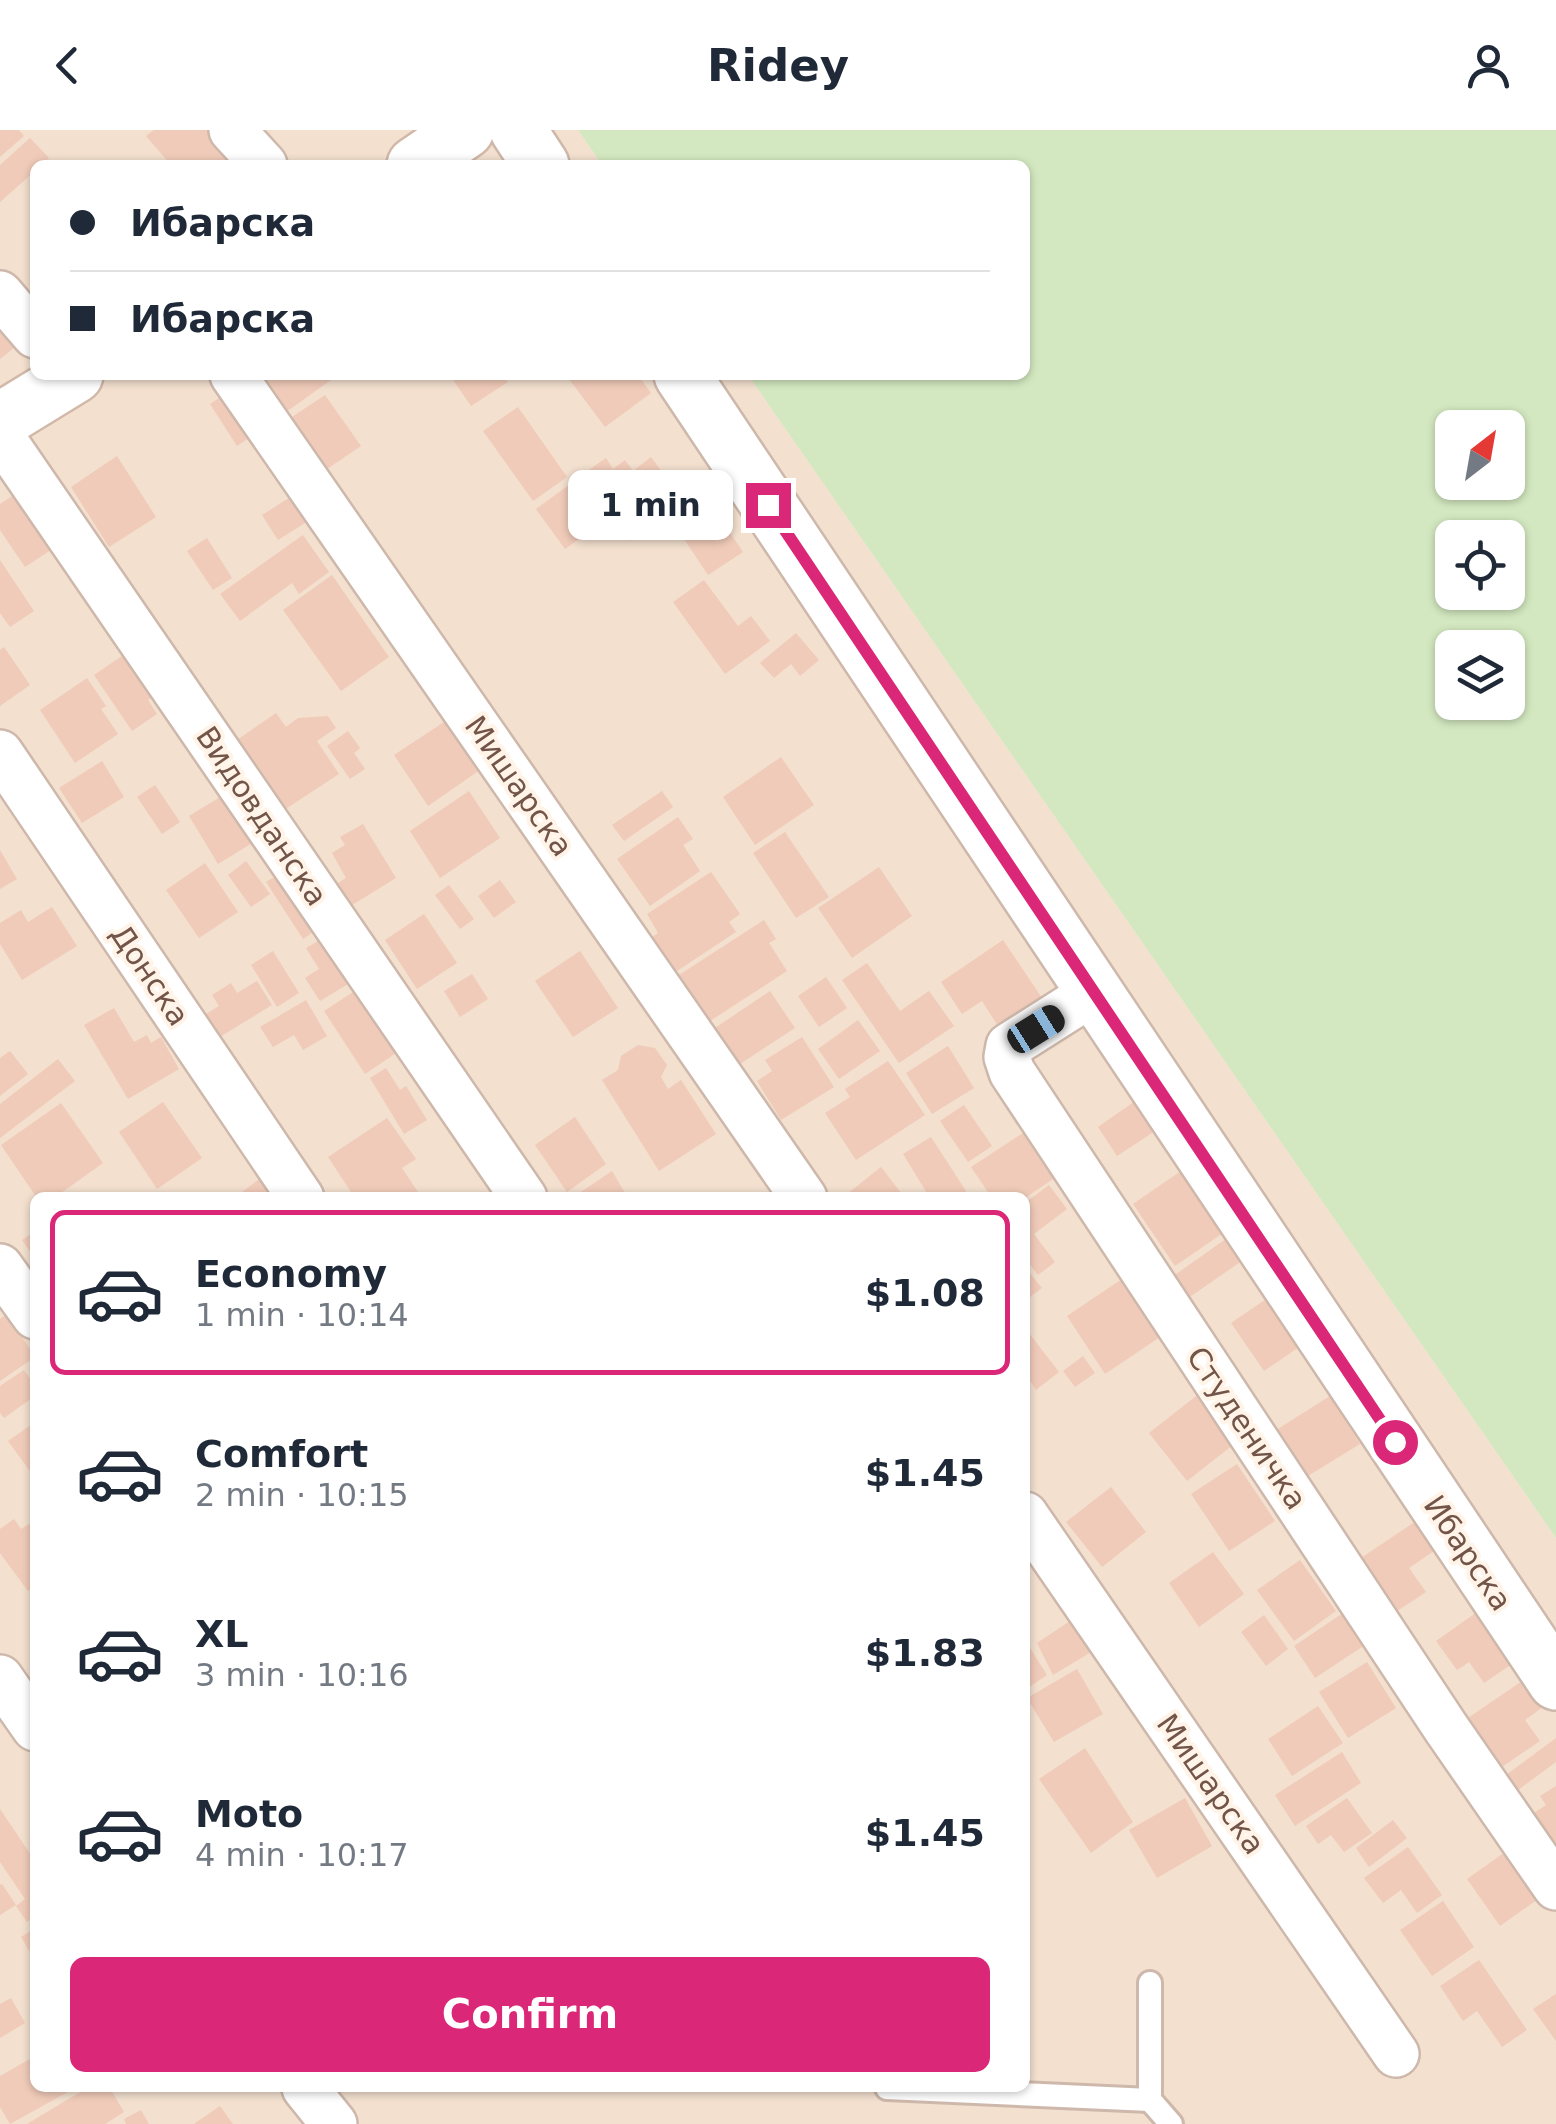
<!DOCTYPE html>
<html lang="en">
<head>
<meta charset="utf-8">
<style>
	:root { --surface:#fff; --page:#f2f2f3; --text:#1f2937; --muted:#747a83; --line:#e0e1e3; --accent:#db2777 }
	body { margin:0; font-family:"DejaVu Sans",sans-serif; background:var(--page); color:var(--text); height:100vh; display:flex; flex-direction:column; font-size:38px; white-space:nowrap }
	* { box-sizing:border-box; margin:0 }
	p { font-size:32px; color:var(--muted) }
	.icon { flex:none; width:55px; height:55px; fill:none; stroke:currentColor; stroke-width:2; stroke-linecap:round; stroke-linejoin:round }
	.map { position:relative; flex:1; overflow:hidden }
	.sheet { position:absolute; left:30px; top:1062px; width:1000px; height:900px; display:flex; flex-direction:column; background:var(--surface); border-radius:15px; box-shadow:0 2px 8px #0004 }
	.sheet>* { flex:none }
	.banner { position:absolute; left:30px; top:30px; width:1000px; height:220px; border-radius:15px; box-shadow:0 2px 8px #0004; display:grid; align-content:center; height:220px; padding:0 40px; background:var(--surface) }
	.needle { width:65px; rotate:31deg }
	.tools { position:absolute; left:1435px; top:280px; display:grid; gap:20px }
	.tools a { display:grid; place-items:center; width:90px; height:90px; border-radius:15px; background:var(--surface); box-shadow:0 2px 8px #0004; font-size:50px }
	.end { position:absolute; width:45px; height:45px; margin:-22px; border:12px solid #db2777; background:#fff; box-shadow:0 0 0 5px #fff }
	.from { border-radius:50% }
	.bubble { position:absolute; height:70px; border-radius:15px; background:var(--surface); box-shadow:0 2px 8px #0004; font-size:32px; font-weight:700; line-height:70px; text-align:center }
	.car { position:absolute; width:30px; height:60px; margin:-30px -15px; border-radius:12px; box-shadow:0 0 8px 2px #0007; background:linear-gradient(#222 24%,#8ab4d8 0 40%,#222 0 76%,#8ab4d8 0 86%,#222 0) }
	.banner b { display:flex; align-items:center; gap:35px; height:95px; font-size:38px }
	.banner b+b { border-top:2px solid var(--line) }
	.banner i { width:25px; height:25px; background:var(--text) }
	ul { padding:18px 0 0; list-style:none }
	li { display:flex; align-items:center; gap:30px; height:165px; margin:0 20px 15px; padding:0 20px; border:5px solid transparent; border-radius:15px }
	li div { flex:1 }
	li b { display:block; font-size:38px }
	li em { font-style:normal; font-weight:700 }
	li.on { border-color:var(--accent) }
	li>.icon { width:90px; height:90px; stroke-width:1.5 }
	.cta { display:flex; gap:20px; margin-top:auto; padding:20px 40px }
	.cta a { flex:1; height:115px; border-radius:15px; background:var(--accent); color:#fff; font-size:40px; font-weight:700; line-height:115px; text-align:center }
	header { display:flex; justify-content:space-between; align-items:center; height:130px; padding:0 40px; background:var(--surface); font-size:45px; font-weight:700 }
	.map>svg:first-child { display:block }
	.residential { fill:#f3e0cf; fill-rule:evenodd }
	.green { fill:#d3e8c0; fill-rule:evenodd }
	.building { fill:#f0cbb9 }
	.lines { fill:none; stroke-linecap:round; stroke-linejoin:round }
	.service-casing { stroke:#ceb8ab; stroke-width:28 }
	.minor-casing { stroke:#ceb8ab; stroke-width:50 }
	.tertiary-casing { stroke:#ceb8ab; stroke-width:60 }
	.secondary-casing { stroke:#d1b8a8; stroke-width:60 }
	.service { stroke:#fff; stroke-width:22 }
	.minor { stroke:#fff; stroke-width:45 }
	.tertiary { stroke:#fff; stroke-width:55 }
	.secondary { stroke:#fff; stroke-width:55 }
	.route { stroke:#db2777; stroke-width:12 }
	.labels { text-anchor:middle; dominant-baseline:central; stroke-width:8; stroke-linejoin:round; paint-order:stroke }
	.street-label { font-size:30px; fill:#725449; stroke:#fff4e7 }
</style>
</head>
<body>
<header><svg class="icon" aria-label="back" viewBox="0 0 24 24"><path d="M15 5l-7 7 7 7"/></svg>Ridey<svg class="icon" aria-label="person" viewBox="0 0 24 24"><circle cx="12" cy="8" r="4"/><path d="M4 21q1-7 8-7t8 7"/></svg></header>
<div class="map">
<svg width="1556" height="1994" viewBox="0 0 1556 1994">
	<rect width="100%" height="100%" fill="#fbefe1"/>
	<!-- residential -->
	<path class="residential" d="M0,0H578L602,35H35V245H748L1556,1408V1994H0ZM35,1068H1025V1958H35Z"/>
	<!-- green -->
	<path class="green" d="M578,0H1556V1408L748,245H1025V35H602ZM1452,298H1508V352H1452ZM1452,408H1508V462H1452ZM1452,518H1508V572H1452Z"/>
	<!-- building -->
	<g class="building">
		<polygon points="0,0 19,0 24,6 0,27"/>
		<polygon points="154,0 217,0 237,23 224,35 171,35 146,6"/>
		<polygon points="30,8 49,28 41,35 35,35 35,41 0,72 0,35"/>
		<polygon points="0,190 25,209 0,229"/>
		<polygon points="259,245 338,245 286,282"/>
		<polygon points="454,245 503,245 508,252 471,276 451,247"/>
		<polygon points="566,245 638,245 651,263 605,297"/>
		<polygon points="230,261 259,301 237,316 210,274"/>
		<polygon points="325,265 361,316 324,341 289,289"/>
		<polygon points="518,277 567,347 533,371 483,301"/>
		<polygon points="117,326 156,387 109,417 71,357"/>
		<polygon points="651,327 684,372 630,411 583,344 606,328 613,339 625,330 633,341"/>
		<polygon points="573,352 603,392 565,419 536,379"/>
		<polygon points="23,359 60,414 25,437 0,400 0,374"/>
		<polygon points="300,361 316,386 278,410 262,385"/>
		<polygon points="716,382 743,422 708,445 682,406"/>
		<polygon points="303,405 329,442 299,464 292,453 240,491 220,464"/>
		<polygon points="207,408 232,448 213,460 187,421"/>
		<polygon points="0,430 34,481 10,497 0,483"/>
		<polygon points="332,445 389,527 341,561 283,480"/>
		<polygon points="704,450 738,496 751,486 770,511 725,544 673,472"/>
		<polygon points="796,503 819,530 800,546 791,534 774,548 760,533"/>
		<polygon points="4,517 30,555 0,576 0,520"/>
		<polygon points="135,517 164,560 148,570 157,584 132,601 94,545"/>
		<polygon points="87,548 106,576 101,579 118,604 75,633 40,580"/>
		<polygon points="276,583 286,597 298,588 328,586 336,598 317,611 339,644 281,682 234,612"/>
		<polygon points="453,586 487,635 428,676 394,625"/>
		<polygon points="348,601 360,618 354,623 365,639 350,649 327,616"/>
		<polygon points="781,627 814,675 755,715 723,667"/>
		<polygon points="102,631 124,667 82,693 59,658"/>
		<polygon points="155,655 180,692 162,704 137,667"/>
		<polygon points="235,658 264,706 218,734 189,686"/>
		<polygon points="469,661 500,708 440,748 410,701"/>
		<polygon points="662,661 673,677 624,711 612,695"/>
		<polygon points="678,687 693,709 683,715 700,741 650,776 617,729"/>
		<polygon points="363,694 396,748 352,775 338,753 346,748 332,723 345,715 340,707"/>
		<polygon points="785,702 829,767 796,788 753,723"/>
		<polygon points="0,720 17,749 0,759"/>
		<polygon points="246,731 270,764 251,777 228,745"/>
		<polygon points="205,733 238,782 199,808 166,760"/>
		<polygon points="879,737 912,786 852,828 818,778"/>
		<polygon points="285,740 322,796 303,809 266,752"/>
		<polygon points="711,742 740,784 729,792 736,802 674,843 651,808 658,803 647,784"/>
		<polygon points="500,750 516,772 494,788 478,766"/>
		<polygon points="449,755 474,789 460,799 435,765"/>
		<polygon points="52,777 77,816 22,850 0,814 0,793 21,780 28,792"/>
		<polygon points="424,784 457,833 417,859 385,810"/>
		<polygon points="764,790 776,809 769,813 787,841 710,891 679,845"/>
		<polygon points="330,804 358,848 320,871 305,848 319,839 306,818"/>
		<polygon points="1003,810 1042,868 998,896 982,871 962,884 941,852"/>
		<polygon points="273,821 299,863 277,877 251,835"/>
		<polygon points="580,821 618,878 573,907 535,851"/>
		<polygon points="867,833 900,881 929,861 954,896 899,933 842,850"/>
		<polygon points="472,844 488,869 460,887 444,861"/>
		<polygon points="826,847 847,878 819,897 798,866"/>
		<polygon points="257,851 272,875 215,910 201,887 219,876 212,865 231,853 237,863"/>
		<polygon points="367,853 408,915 365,944 324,881"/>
		<polygon points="770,861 795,898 737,936 712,900"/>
		<polygon points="306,870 327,906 303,920 294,905 273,917 260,897"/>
		<polygon points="114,878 134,912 147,905 151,913 161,907 179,939 128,969 84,895"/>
		<polygon points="858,890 880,921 839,949 818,919"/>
		<polygon points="802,907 834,957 781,990 757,951 772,941 765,930"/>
		<polygon points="638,915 655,918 667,935 661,947 668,959 681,950 716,1004 659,1041 602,950 618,940 621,926"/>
		<polygon points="948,916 974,958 932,984 906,943"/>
		<polygon points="10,921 28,944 0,966 0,928"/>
		<polygon points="58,929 75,951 0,1008 0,974"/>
		<polygon points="888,931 925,985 856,1030 825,983 850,967 845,959"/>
		<polygon points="386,938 400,960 406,956 427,990 404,1004 370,948"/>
		<polygon points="1138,969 1158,999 1117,1026 1098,997"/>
		<polygon points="163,972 202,1028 157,1059 119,1002"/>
		<polygon points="61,973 103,1033 54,1068 37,1068 1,1015"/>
		<polygon points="964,975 992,1016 968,1032 940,991"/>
		<polygon points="575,987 606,1034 567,1062 535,1015"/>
		<polygon points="387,988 416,1029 402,1038 422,1068 342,1068 351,1062 328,1027"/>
		<polygon points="1026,1001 1065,1041 1025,1068 992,1068 971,1037"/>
		<polygon points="931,1007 966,1061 956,1068 930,1068 903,1024"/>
		<polygon points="881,1037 905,1068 842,1068"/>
		<polygon points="612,1041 628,1068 572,1068"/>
		<polygon points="1181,1041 1223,1103 1175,1136 1133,1074"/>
		<polygon points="266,1044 279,1062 272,1068 234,1068"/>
		<polygon points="1049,1055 1067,1079 1034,1104 1055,1132 1038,1145 1025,1128 1025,1073"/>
		<polygon points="35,1101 35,1129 22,1110"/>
		<polygon points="1233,1104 1249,1126 1184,1171 1169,1149"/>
		<polygon points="1025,1137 1042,1158 1025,1171"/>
		<polygon points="1125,1147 1163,1205 1105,1244 1067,1186"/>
		<polygon points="1272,1165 1305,1213 1264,1241 1231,1193"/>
		<polygon points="7,1184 35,1227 0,1251 0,1189"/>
		<polygon points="1025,1198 1059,1242 1036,1260 1031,1252 1025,1256"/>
		<polygon points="1083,1226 1095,1243 1075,1257 1063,1241"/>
		<polygon points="24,1240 35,1256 35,1266 4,1288 0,1283 0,1256"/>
		<polygon points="1200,1263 1238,1311 1187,1351 1149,1303"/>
		<polygon points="1330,1266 1360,1314 1303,1349 1273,1302"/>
		<polygon points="35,1292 35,1348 8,1311"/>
		<polygon points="1237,1334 1275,1391 1229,1421 1191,1364"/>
		<polygon points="1111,1357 1146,1402 1102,1437 1066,1392"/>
		<polygon points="1425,1385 1444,1414 1409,1438 1426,1462 1391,1485 1355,1432"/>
		<polygon points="14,1389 21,1399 31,1393 35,1399 35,1456 28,1461 0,1423 0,1399"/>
		<polygon points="1213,1422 1244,1464 1199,1497 1169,1453"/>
		<polygon points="1300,1430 1336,1481 1294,1511 1257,1460"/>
		<polygon points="1480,1480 1515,1532 1484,1553 1469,1532 1457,1540 1436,1511"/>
		<polygon points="1346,1481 1368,1513 1315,1548 1294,1516"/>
		<polygon points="1082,1483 1101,1516 1053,1545 1037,1513"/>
		<polygon points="1264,1485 1288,1519 1266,1536 1241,1502"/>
		<polygon points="1025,1510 1047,1545 1025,1560"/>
		<polygon points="1367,1532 1396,1578 1348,1608 1319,1562"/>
		<polygon points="1077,1539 1103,1584 1054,1612 1027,1568"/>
		<polygon points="1525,1549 1543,1577 1525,1590 1540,1611 1499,1639 1465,1590"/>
		<polygon points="1318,1576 1343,1613 1292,1646 1268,1609"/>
		<polygon points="1556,1608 1556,1632 1518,1660 1506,1645"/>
		<polygon points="1085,1618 1133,1692 1091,1723 1039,1649"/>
		<polygon points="1342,1622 1361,1653 1295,1696 1275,1665"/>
		<polygon points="1556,1656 1556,1728 1528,1687 1546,1675 1540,1666"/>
		<polygon points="1185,1668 1212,1716 1157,1748 1129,1700"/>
		<polygon points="1347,1668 1372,1703 1344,1722 1331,1705 1318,1714 1306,1696"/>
		<polygon points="0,1679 35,1731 35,1786 27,1792 16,1776 25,1769 0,1732"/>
		<polygon points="1393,1690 1407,1708 1369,1737 1356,1718"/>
		<polygon points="1408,1717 1442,1765 1417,1783 1401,1760 1383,1773 1364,1748"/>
		<polygon points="1512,1717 1545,1764 1500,1796 1467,1749"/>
		<polygon points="2,1754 16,1775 0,1785 0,1755"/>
		<polygon points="1443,1771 1474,1817 1432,1846 1400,1800"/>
		<polygon points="35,1798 35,1831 21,1807"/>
		<polygon points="1479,1830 1527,1900 1502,1917 1477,1881 1463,1891 1440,1856"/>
		<polygon points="1556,1864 1556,1911 1533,1879"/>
		<polygon points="11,1868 25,1893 0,1908 0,1874"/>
		<polygon points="35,1926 35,1958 75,1958 10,1994 0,1977 0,1946"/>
		<polygon points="87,1958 110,1958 124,1982 105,1994 27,1994"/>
		<polygon points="220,1976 233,1994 194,1994"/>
		<polygon points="141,1980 149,1994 126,1994 124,1989"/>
	</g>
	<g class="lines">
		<defs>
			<g id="service">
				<polyline points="1150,1853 1150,1970 1171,1994"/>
				<polyline points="887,1958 1150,1970"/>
			</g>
			<g id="minor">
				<polyline points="232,0 264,35"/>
				<polyline points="0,164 35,205"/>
				<polyline points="233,245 804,1068"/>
				<polyline points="0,305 524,1068"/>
				<polyline points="0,623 301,1068"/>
				<polyline points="1094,862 1009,916 1007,927 1012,942 1446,1598 1556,1757"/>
				<polyline points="0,1137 35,1186"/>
				<polyline points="1025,1385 1396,1924"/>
				<polyline points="0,1548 35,1598"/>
				<polyline points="305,1958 334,1994"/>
			</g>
			<g id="tertiary">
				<polyline points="518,0 541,35"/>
				<polyline points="682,245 1556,1552"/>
			</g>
			<g id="secondary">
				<polyline points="415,35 466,0"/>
				<polyline points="0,291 75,245"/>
			</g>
		</defs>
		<!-- service casing -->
		<use href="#service" class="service-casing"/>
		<!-- minor casing -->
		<use href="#minor" class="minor-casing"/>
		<!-- tertiary casing -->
		<use href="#tertiary" class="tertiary-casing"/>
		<!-- secondary casing -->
		<use href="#secondary" class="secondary-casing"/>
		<!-- service -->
		<use href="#service" class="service"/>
		<!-- minor -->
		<use href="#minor" class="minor"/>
		<!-- tertiary -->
		<use href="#tertiary" class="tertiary"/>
		<!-- secondary -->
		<use href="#secondary" class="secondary"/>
	</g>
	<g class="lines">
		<!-- route -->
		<polyline class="route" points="768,375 1395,1312"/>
	</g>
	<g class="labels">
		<!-- street labels -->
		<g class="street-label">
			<text transform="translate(519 656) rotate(55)">Мишарска</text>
			<text transform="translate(262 686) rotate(56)">Видовданска</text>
			<text transform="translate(150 845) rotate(56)">Донска</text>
			<text transform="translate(1247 1298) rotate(56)">Студеничка</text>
			<text transform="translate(1468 1423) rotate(56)">Ибарска</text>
			<text transform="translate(1211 1654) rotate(55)">Мишарска</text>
		</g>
	</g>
</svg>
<div class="tools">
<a><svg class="needle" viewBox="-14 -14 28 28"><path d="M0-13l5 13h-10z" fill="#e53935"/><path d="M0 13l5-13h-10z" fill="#747a83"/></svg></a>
<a><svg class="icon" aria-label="locate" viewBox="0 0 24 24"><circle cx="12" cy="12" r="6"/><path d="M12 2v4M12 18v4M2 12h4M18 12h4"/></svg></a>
<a><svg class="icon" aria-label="layers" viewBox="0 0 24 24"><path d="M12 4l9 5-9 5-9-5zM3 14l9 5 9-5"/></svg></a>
</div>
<i class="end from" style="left:1395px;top:1312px"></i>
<i class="end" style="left:768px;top:375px"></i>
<div class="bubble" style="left:568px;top:340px;width:165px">1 min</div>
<i class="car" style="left:1036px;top:899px;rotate:58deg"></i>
<div class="banner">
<b><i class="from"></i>Ибарска</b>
<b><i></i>Ибарска</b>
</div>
<section class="sheet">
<ul>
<li class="on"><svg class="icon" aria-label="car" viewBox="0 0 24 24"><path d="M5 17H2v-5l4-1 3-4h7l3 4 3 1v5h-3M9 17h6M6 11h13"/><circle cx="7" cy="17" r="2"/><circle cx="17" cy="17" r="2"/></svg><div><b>Economy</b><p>1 min · 10:14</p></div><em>$1.08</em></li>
<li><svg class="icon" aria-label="car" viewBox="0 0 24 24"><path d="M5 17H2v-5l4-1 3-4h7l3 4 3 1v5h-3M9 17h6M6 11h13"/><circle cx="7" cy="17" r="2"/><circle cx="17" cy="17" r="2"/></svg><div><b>Comfort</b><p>2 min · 10:15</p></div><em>$1.45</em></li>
<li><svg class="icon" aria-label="car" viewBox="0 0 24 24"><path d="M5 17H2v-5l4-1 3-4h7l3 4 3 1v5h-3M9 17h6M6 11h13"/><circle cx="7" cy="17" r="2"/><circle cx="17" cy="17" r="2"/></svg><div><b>XL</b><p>3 min · 10:16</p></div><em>$1.83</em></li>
<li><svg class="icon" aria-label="car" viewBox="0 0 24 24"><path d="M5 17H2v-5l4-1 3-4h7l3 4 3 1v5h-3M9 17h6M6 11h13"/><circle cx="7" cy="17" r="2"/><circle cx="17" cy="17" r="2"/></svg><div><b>Moto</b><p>4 min · 10:17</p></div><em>$1.45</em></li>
</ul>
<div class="cta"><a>Confirm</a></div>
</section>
</div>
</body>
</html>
